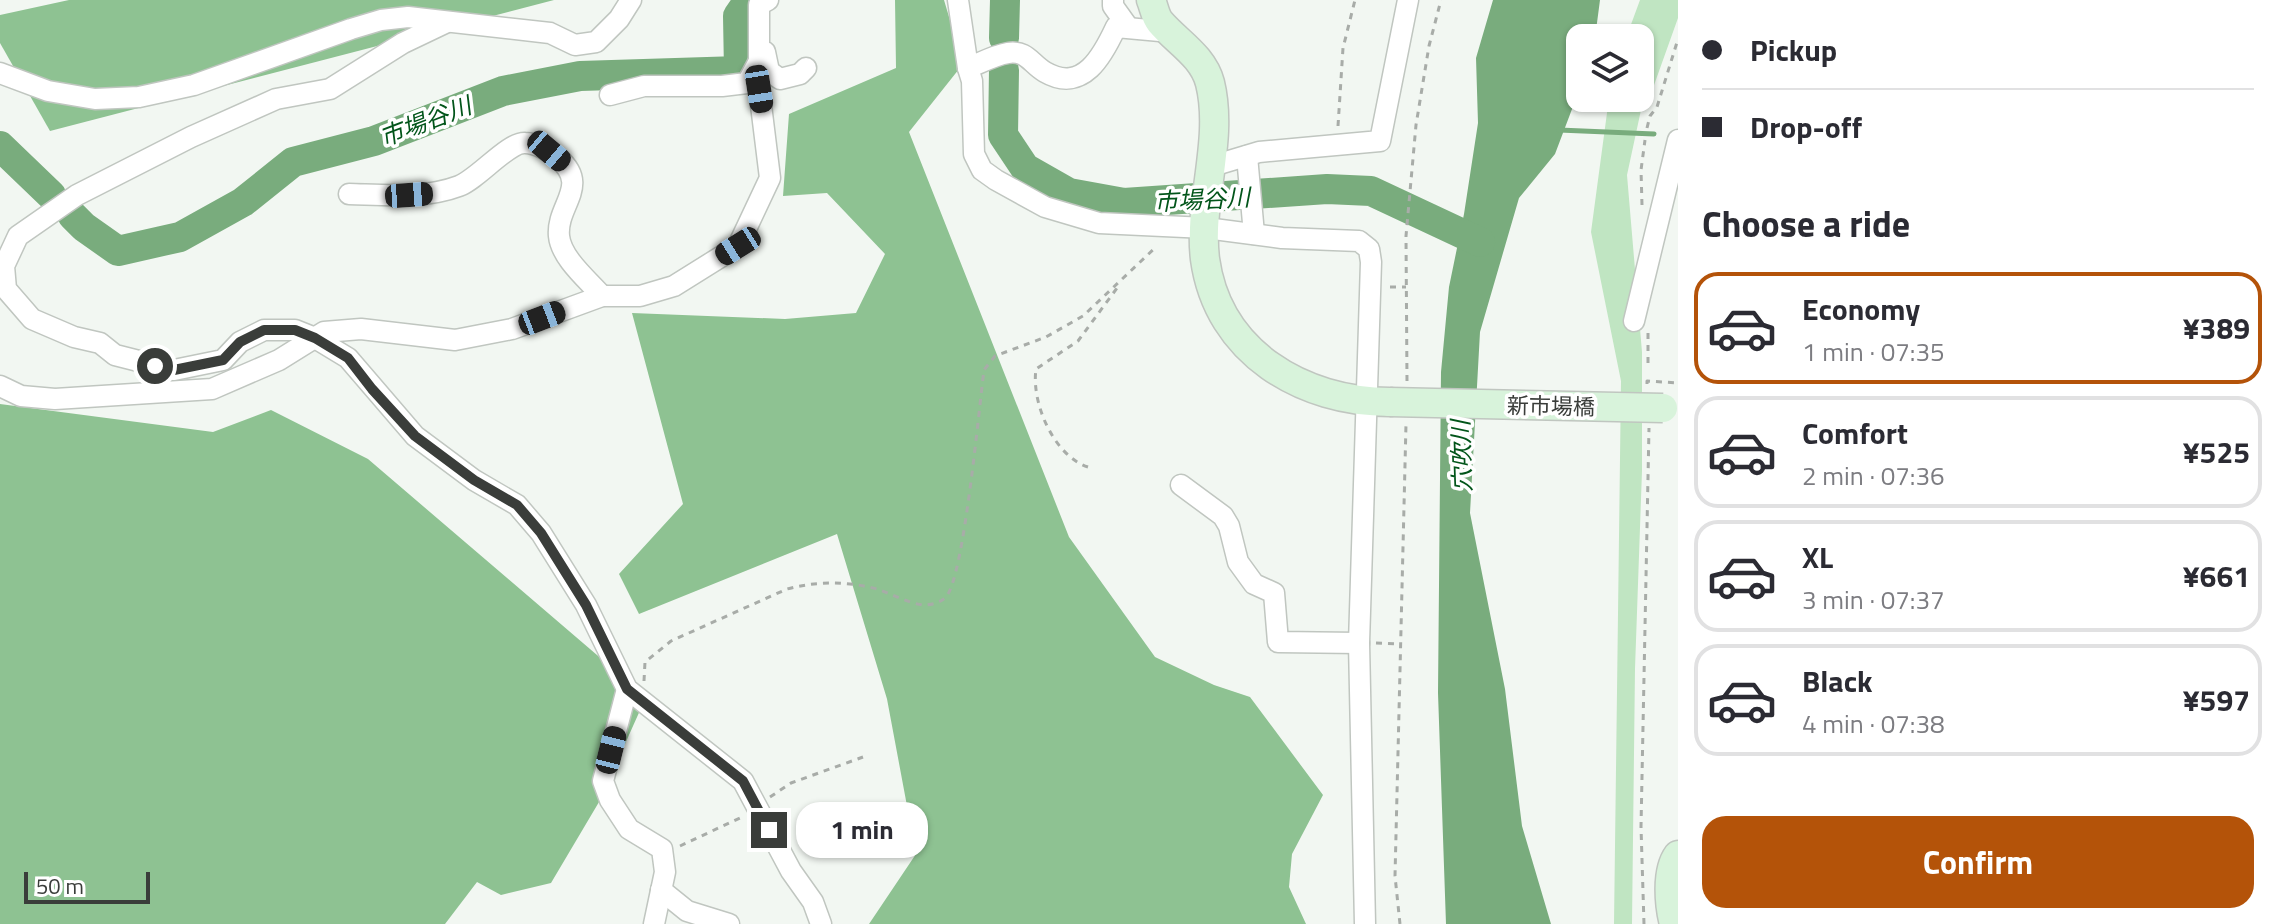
<!DOCTYPE html>
<html lang="en">
<head>
<meta charset="utf-8">
<style>
	:root { --surface:#fff; --page:#f7f7f7; --text:#2b2b33; --muted:#7c7c81; --line:#e1e1e2; --accent:#b45309 }
	body { margin:0; font-family:"Titillium Web","Noto Sans JP",sans-serif; background:var(--page); color:var(--text); height:100vh; display:flex; flex-direction:column; font-size:30px; white-space:nowrap }
	* { box-sizing:border-box; margin:0 }
	p { font-size:26px; color:var(--muted) }
	.icon { flex:none; width:44px; height:44px; fill:none; stroke:currentColor; stroke-width:2; stroke-linecap:round; stroke-linejoin:round }
	.map { position:relative; flex:1; overflow:hidden }
	.sheet { display:flex; flex-direction:column; background:var(--surface); width:600px }
	.sheet>* { flex:none }
	.top-card { display:grid; align-content:center; height:176px; padding:0 24px; background:var(--surface) }
	.controls { position:absolute; left:1566px; top:24px; display:grid; gap:16px }
	.controls a { display:grid; place-items:center; width:88px; height:88px; border-radius:16px; background:var(--surface); box-shadow:0 2px 6px #0004; font-size:40px }
	.scale { position:absolute; left:24px; bottom:20px; width:126px; box-sizing:border-box; padding-left:8px; border:4px solid #3a3d3a; border-top:0; font-size:22px; line-height:28px; white-space:nowrap; color:#3a3d3a; -webkit-text-stroke:6px #fff; paint-order:stroke }
	.end { position:absolute; width:36px; height:36px; margin:-18px; border:10px solid #3a3d3a; background:#fff; box-shadow:0 0 0 4px #fff }
	.from { border-radius:50% }
	.bubble { position:absolute; height:56px; border-radius:24px; background:var(--surface); box-shadow:0 2px 6px #0004; font-size:26px; font-weight:700; line-height:56px; text-align:center }
	.car { position:absolute; width:24px; height:48px; margin:-24px -12px; border-radius:10px; box-shadow:0 0 6px 2px #0007; background:linear-gradient(#222 24%,#8ab4d8 0 40%,#222 0 76%,#8ab4d8 0 86%,#222 0) }
	.top-card b { display:flex; align-items:center; gap:28px; height:76px; font-size:30px }
	.top-card b+b { border-top:2px solid var(--line) }
	.top-card i { width:20px; height:20px; background:var(--text) }
	ul { padding:0; list-style:none }
	li { display:flex; align-items:center; gap:24px; height:112px; margin:0 16px 12px; padding:0 8px; border:4px solid var(--line); border-radius:24px }
	li div { flex:1 }
	li b { display:block; font-size:30px }
	li em { font-style:normal; font-weight:700 }
	li.active { border-color:var(--accent) }
	li>.icon { width:72px; height:72px; stroke-width:1.5 }
	h2 { padding:0 24px; font-size:36px; line-height:96px }
	.cta { display:flex; gap:16px; margin-top:auto; padding:16px 24px }
	.cta a { flex:1; height:92px; border-radius:24px; background:var(--accent); color:#fff; font-size:32px; font-weight:700; line-height:92px; text-align:center }
	main { display:flex; flex:1; min-height:0 }
	.map>svg:first-child { display:block }
	.green { fill:#c0e5c2 }
	.forest { fill:#8ec292 }
	.water { fill:#79ac7d }
	.lines { fill:none; stroke-linecap:round; stroke-linejoin:round }
	.stream { stroke:#79ac7d; stroke-width:5 }
	.river { stroke:#79ac7d; stroke-width:30 }
	.street-casing { stroke:#c0c6c0; stroke-width:23 }
	.secondary-casing { stroke:#c0c6c0; stroke-width:31 }
	.path { stroke:#a8aca8; stroke-width:3; stroke-dasharray:6 6; stroke-linecap:butt }
	.street { stroke:#fff; stroke-width:20 }
	.secondary { stroke:#d8f3db; stroke-width:28 }
	.secondary-bridge-casing { stroke:#c0c6c0; stroke-width:31; stroke-linecap:butt }
	.secondary-bridge { stroke:#d8f3db; stroke-width:28 }
	.route { stroke:#3a3d3a; stroke-width:10 }
	.labels { text-anchor:middle; dominant-baseline:central; stroke-width:7; stroke-linejoin:round; paint-order:stroke }
	.street-label { font-size:22px; fill:#3a3d3a; stroke:#fff }
	.water-label { font-size:24px; font-style:italic; fill:#02551a; stroke:#fff }
</style>
</head>
<body>
<main>
<div class="map">
<svg width="1678" height="924" viewBox="0 0 1678 924">
	<rect width="100%" height="100%" fill="#f2f7f2"/>
	<!-- green -->
	<polygon class="green" points="1640,0 1678,0 1678,18 1648,102 1641,110 1627,175 1642,352 1642,471 1635,669 1632,924 1614,924 1621,381 1591,232 1609,98 1640,98 1640,38 1626,38"/>
	<!-- forest -->
	<g class="forest">
		<polygon points="69,0 554,0 50,131 0,43 0,15"/>
		<polygon points="895,0 944,0 963,64 909,132 1069,537 1155,657 1214,685 1250,697 1323,795 1292,854 1289,887 1306,924 869,924 916,854 887,699 837,534 639,614 619,574 683,504 632,313 785,319 856,313 885,254 827,193 783,196 789,114 896,68"/>
		<polygon points="0,404 213,432 271,410 368,459 646,697 599,802 551,883 501,895 477,882 445,924 0,924"/>
	</g>
	<!-- water -->
	<polygon class="water" points="1493,0 1600,0 1595,38 1580,38 1580,88 1555,154 1519,198 1480,332 1470,513 1505,689 1522,826 1551,924 1446,924 1438,693 1441,372 1449,287 1464,214 1478,123 1476,58"/>
	<g class="lines">
		<!-- stream -->
		<polyline class="stream" points="1559,130 1654,134"/>
		<!-- river -->
		<g class="river">
			<polyline points="1004,38 1005,0"/>
			<polyline points="1004,70 1003,135 1025,168 1069,193 1124,203 1327,189 1371,191 1480,242"/>
			<polyline points="0,146 51,195"/>
			<polyline points="73,216 84,227 118,251 180,237 243,202 293,162 374,141 503,91 580,76 739,71 738,16 749,0"/>
		</g>
		<defs>
			<g id="street">
				<polyline points="958,0 968,68 972,81 974,154 982,170 996,180 1045,207 1099,223 1206,228 1282,238 1359,241 1369,249 1371,262 1359,643 1365,924"/>
				<polyline points="1113,0 1113,6 1128,27"/>
				<polyline points="447,22 403,43 330,89 276,99 191,137 77,195 18,236 4,266 6,289 32,319 74,337 100,343 115,355 174,370 223,360 240,342 264,330 295,330 315,338 348,358 415,436 474,480 517,505 541,533 586,605 627,689 743,781 791,871 813,902 821,924"/>
				<polyline points="765,52 769,71 780,79 800,74 806,68"/>
				<path d="M968,68C980,63 995,55 1008,53C1027,50 1031,64 1045,72C1083,94 1103,55 1116,27L1171,32"/>
				<polyline points="0,73 48,91 95,99 139,97 194,85 351,29 381,20 408,17 550,33 575,45 596,42 619,19 631,0"/>
				<polyline points="610,95 644,86 722,86 747,83 759,61"/>
				<polyline points="1247,156 1254,234"/>
				<polyline points="1209,167 1259,152 1380,141 1408,0"/>
				<path d="M349,194C385,195 425,199 459,186C478,179 508,142 525,143C536,143 550,151 558,158C591,186 556,205 559,236C561,258 588,280 602,296"/>
				<polyline points="1634,321 1678,140"/>
				<polyline points="0,386 21,396 55,399 212,389 279,360 324,332 361,329 455,340 512,329 602,296 640,296 674,286 738,246 770,178 759,89 759,5 768,0"/>
				<polyline points="1181,485 1223,516 1229,526 1238,562 1254,584 1274,593 1278,642 1359,643"/>
				<polyline points="627,689 603,781 610,800 629,829 662,849 665,872 654,924"/>
				<polyline points="661,890 687,911 729,924"/>
			</g>
			<g id="secondary">
				<path d="M1151,0C1154,7 1155,16 1160,22C1177,42 1203,56 1210,83C1224,140 1198,202 1205,259C1218,353 1303,402 1390,402"/>
				<path d="M1674,924C1669,905 1666,871 1678,855"/>
			</g>
		</defs>
		<!-- street casing -->
		<use href="#street" class="street-casing"/>
		<!-- secondary casing -->
		<use href="#secondary" class="secondary-casing"/>
		<!-- path -->
		<g class="path">
			<polyline points="1338,126 1343,48 1355,0"/>
			<polyline points="1647,128 1650,116 1657,107 1678,39"/>
			<polyline points="1642,205 1641,170 1645,140"/>
			<polyline points="1390,287 1406,287"/>
			<polyline points="1648,363 1648,331"/>
			<polyline points="1407,381 1406,236 1416,125 1429,46 1441,0"/>
			<polyline points="1647,384 1647,381 1678,383"/>
			<path d="M1088,467C1054,456 1031,403 1036,369L1078,341L1120,284"/>
			<polyline points="1376,643 1400,644"/>
			<path d="M644,681L645,662L671,641L787,589C817,581 847,581 877,589C892,594 908,603 923,605C931,605 940,603 946,597C964,577 979,407 984,370L995,356L1046,337L1083,316L1157,246"/>
			<polyline points="770,797 791,783 863,757"/>
			<polyline points="680,846 742,817"/>
			<polyline points="1400,924 1395,876 1406,424"/>
			<polyline points="1644,924 1641,827 1649,428"/>
		</g>
		<!-- street -->
		<use href="#street" class="street"/>
		<!-- secondary -->
		<use href="#secondary" class="secondary"/>
		<defs>
			<polyline id="secondary-bridge" points="1390,402 1663,408"/>
		</defs>
		<!-- secondary-bridge casing -->
		<use href="#secondary-bridge" class="secondary-bridge-casing"/>
		<!-- secondary-bridge -->
		<use href="#secondary-bridge" class="secondary-bridge"/>
	</g>
	<g class="lines">
		<!-- route -->
		<polyline class="route" points="155,366 174,370 223,360 240,342 264,330 295,330 315,338 348,358 372,389 415,436 474,480 517,505 541,533 586,605 627,689 743,781 769,830"/>
	</g>
	<g class="labels">
		<!-- street labels -->
		<g class="street-label">
			<text transform="translate(1551 406) rotate(1)">新市場橋</text>
		</g>
		<!-- water labels -->
		<g class="water-label">
			<text transform="translate(425 121) rotate(-21)">市場谷川</text>
			<text transform="translate(1202 199) rotate(-3)">市場谷川</text>
			<text transform="translate(1461 456) rotate(-92)">穴吹川</text>
		</g>
	</g>
</svg>
<div class="controls">
<a><svg class="icon" aria-label="layers" viewBox="0 0 24 24"><path d="M12 4l9 5-9 5-9-5zM3 14l9 5 9-5"/></svg></a>
</div>
<div class="scale">50 m</div>
<i class="end from" style="left:155px;top:366px"></i>
<i class="end" style="left:769px;top:830px"></i>
<div class="bubble" style="left:796px;top:802px;width:132px">1 min</div>
<i class="car" style="left:759px;top:89px;rotate:171deg"></i>
<i class="car" style="left:549px;top:151px;rotate:130deg"></i>
<i class="car" style="left:409px;top:195px;rotate:86deg"></i>
<i class="car" style="left:738px;top:246px;rotate:238deg"></i>
<i class="car" style="left:542px;top:318px;rotate:69deg"></i>
<i class="car" style="left:611px;top:750px;rotate:14deg"></i>
</div>
<section class="sheet">
<div class="top-card">
<b><i class="from"></i>Pickup</b>
<b><i></i>Drop-off</b>
</div>
<h2>Choose a ride</h2>
<ul>
<li class="active"><svg class="icon" aria-label="car" viewBox="0 0 24 24"><path d="M5 17H2v-5l4-1 3-4h7l3 4 3 1v5h-3M9 17h6M6 11h13"/><circle cx="7" cy="17" r="2"/><circle cx="17" cy="17" r="2"/></svg><div><b>Economy</b><p>1 min · 07:35</p></div><em>¥389</em></li>
<li><svg class="icon" aria-label="car" viewBox="0 0 24 24"><path d="M5 17H2v-5l4-1 3-4h7l3 4 3 1v5h-3M9 17h6M6 11h13"/><circle cx="7" cy="17" r="2"/><circle cx="17" cy="17" r="2"/></svg><div><b>Comfort</b><p>2 min · 07:36</p></div><em>¥525</em></li>
<li><svg class="icon" aria-label="car" viewBox="0 0 24 24"><path d="M5 17H2v-5l4-1 3-4h7l3 4 3 1v5h-3M9 17h6M6 11h13"/><circle cx="7" cy="17" r="2"/><circle cx="17" cy="17" r="2"/></svg><div><b>XL</b><p>3 min · 07:37</p></div><em>¥661</em></li>
<li><svg class="icon" aria-label="car" viewBox="0 0 24 24"><path d="M5 17H2v-5l4-1 3-4h7l3 4 3 1v5h-3M9 17h6M6 11h13"/><circle cx="7" cy="17" r="2"/><circle cx="17" cy="17" r="2"/></svg><div><b>Black</b><p>4 min · 07:38</p></div><em>¥597</em></li>
</ul>
<div class="cta"><a>Confirm</a></div>
</section>
</main>
</body>
</html>
